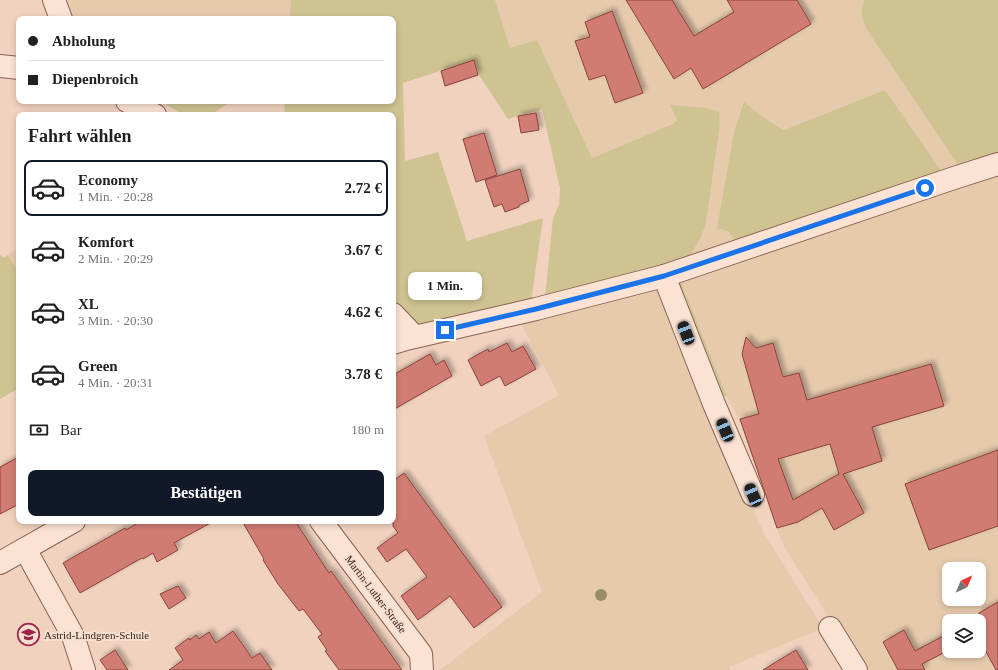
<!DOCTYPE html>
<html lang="de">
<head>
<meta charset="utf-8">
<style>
	:root { --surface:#fff; --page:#f6f6f6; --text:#202124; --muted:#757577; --line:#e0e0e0; --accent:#111827 }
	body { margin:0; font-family:"Times New Roman",serif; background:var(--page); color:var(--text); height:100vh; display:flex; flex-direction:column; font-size:15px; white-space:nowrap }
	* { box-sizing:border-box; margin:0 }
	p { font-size:13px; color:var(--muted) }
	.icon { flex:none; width:22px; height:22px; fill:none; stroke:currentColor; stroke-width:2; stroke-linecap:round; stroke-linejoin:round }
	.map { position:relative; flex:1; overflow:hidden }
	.sheet { position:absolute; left:16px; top:112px; width:380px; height:412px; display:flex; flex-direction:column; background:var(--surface); border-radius:8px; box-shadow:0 2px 6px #0003 }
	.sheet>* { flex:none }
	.hud { position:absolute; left:16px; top:16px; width:380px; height:88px; border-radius:8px; box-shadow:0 2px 6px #0003; display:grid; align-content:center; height:88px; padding:0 12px; background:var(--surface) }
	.needle { width:26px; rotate:44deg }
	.controls { position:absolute; left:942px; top:562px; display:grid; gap:8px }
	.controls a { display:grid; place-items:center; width:44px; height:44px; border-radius:8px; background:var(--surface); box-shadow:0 2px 6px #0003; font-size:20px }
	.end { position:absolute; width:18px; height:18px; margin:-9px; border:5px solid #1a73e8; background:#fff; box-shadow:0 0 0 2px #fff }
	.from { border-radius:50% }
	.bubble { position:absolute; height:28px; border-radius:8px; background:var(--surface); box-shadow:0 2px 6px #0003; font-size:13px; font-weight:800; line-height:28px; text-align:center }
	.car { position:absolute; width:12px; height:24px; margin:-12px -6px; border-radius:5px; box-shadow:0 0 3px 1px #0007; background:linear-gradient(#222 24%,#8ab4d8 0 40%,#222 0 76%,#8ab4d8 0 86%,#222 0) }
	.hud b { display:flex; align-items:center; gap:14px; height:38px; font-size:15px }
	.hud b+b { border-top:1px solid var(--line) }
	.hud i { width:10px; height:10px; background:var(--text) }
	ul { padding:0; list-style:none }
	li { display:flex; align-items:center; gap:12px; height:56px; margin:0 8px 6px; padding:0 4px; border:2px solid transparent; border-radius:8px }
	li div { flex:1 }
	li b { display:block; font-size:15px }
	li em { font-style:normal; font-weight:800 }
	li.on { border-color:var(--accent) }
	li>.icon { width:36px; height:36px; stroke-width:1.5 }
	h2 { padding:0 12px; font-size:18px; line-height:48px }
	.pay { display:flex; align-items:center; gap:10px; height:44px; padding:0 12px; font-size:15px }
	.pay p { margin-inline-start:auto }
	.cta { display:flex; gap:8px; margin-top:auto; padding:8px 12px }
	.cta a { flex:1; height:46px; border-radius:8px; background:var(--accent); color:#fff; font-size:16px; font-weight:800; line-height:46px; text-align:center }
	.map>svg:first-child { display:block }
	.farmland { fill:#e6caac; fill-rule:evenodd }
	.green { fill:#cfc392 }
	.building { fill:#d17c72; stroke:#8b413b; fill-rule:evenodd; filter:url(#shadow) }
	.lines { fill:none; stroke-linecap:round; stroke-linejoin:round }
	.minor-casing { stroke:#8a6156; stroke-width:24 }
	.minor { stroke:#fbe2d3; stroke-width:22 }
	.tree { fill:#9b8c68 }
	.route { stroke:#1a73e8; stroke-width:5 }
	.labels { text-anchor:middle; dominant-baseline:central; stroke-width:4; stroke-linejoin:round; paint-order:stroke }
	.street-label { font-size:11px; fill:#39211c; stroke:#f7dfcf }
	.poi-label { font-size:11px; fill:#39211c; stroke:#f7dfcf; text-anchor:start }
</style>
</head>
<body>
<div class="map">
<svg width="998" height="670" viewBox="0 0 998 670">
	<defs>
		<filter id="shadow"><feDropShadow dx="3.5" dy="-3.5" stdDeviation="2" flood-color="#0004"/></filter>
	</defs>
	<rect width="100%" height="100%" fill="#f0d2bf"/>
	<!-- farmland -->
	<g class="farmland">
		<polygon points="67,0 291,0 290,17 287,19 74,19"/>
		<polygon points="495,0 864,0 861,14 867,30 961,169 944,175 885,90 784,130 770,122 744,103 718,229 724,230 732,235 736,245 675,267 696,248 702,238 706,223 714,165 720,124 719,112 670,105 677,120 673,124 592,158 537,40 510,49"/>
		<path d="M998,168V670H862L785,548L777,529L739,419L727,397L679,277ZM949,569H979V599H949ZM949,621H979V651H949Z"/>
		<polygon points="19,248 19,274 8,255"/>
		<polygon points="662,285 744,490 765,535 823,628 729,667 730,670 440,670 542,592 484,436 559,395 519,320"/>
	</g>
	<!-- green -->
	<g class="green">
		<path d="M291,0H495L510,48L537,40L592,158L673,124L677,120L670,105L706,108L719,112L720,124L706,223C700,244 693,254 675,267L545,298L553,218L559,205L560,188L542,109L508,119L479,75L474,60L403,83L405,161L438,152L467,241L543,218L531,302L419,326L393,301V115H284L285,101H393V19H287L290,17Z"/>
		<polygon points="864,0 998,0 998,156 961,169 867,30 861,14"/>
		<path d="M885,90L944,175L736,245C732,234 730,230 717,229L734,132L744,102L770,122L784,130Z"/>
		<polygon points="170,101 232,101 210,115 184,115 165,104"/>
		<polygon points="0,254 3,258 8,255 19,274 19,388 0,399"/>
		<polygon points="679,277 727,397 721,395 673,280"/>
	</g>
	<!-- building -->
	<g class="building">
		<polygon points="626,0 672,0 694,36 734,12 727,0 797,0 811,24 703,89 691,68 674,79"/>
		<polygon points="612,11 643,93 615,103 605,75 589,80 575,41 590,37 585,22"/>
		<polygon points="474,60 478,75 445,86 441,71"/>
		<polygon points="536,113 539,130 521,133 518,116"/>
		<polygon points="484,133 497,175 476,182 463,139"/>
		<polygon points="520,169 529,201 519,205 519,207 505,212 502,204 494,207 485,180"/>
		<path d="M746,337L756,348L773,343L783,377L799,373L807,400L931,364L944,406L872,427L882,461L843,474L864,513L834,530L822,508L798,522L777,528L740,419L759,414L742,354ZM830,444L839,474L793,500L778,459Z"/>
		<polygon points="507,343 512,352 523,346 536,369 505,386 500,376 481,386 468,360 488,349 489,352"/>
		<polygon points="430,354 436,365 444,360 452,376 393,410 393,375"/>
		<polygon points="998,450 998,526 929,550 905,484"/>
		<polygon points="19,457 19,504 0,514 0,467"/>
		<polygon points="404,473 502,607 474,628 450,596 418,620 401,596 427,577 406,549 387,562 377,548 398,533 393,526 393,481"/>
		<polygon points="141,521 214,521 174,543 178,550 157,562 153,553 143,559 142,558 80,593 63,563 125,528 126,530"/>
		<polygon points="242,521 295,521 329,573 331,571 402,670 339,670 325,651 327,650 318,637 322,634 303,609 299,611 278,584 263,560 264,559"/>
		<polygon points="178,586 186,598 169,609 160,594"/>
		<polygon points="998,602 998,670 996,670 979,639 979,613"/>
		<polygon points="904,630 915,651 949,633 949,650 922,664 925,670 898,670 883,642"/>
		<polygon points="233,631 252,658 260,653 272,670 169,670 183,660 175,648 189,638 190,640 196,635 199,639 209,632 216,643"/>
		<polygon points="115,650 128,670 107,670 100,660"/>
		<polygon points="796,650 808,670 763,670"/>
	</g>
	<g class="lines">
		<defs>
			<g id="minor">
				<polyline points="54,0 61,19"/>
				<polyline points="0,66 19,68"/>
				<polyline points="127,101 155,115"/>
				<polyline points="664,276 714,404 753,495"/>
				<polyline points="393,314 414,336"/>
				<polyline points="393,343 406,339 536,309 664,276 954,178 998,164"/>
				<polyline points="321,521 421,654 422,670"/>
				<polyline points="25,549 73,636 84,670"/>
				<polyline points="0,563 74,521"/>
				<polyline points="830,628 856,670"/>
			</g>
		</defs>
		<!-- minor casing -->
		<use href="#minor" class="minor-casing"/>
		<!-- minor -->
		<use href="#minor" class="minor"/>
	</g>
	<!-- trees -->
	<circle class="tree" cx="601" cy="595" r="6"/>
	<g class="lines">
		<!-- route -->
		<polyline class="route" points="445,330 536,309 664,276 925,188"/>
	</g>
	<!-- icons -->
	<defs>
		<symbol id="school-ring" viewBox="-11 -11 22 22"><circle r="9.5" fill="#f7dfcf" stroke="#9d234a" stroke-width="1.5"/><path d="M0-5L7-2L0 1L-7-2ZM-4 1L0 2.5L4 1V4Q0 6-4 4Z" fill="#9d234a"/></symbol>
	</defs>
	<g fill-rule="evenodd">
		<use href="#school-ring" x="16" y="622" width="25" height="25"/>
	</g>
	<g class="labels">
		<!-- street labels -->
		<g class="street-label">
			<text transform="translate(376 594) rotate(53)">Martin-Luther-Straße</text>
		</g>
		<!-- poi labels -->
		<g class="poi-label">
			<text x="44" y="635">Astrid-Lindgren-Schule</text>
		</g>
	</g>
</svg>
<div class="controls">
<a><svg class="needle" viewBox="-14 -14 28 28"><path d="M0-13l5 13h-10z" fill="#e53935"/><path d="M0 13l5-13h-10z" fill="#757577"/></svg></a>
<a><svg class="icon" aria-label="layers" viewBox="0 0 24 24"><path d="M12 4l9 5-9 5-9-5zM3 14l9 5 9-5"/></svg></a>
</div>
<i class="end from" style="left:925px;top:188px"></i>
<i class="end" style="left:445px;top:330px"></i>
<div class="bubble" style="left:408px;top:272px;width:74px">1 Min.</div>
<i class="car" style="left:686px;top:333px;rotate:339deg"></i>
<i class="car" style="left:725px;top:430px;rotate:337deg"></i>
<i class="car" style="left:753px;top:495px;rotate:337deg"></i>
<div class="hud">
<b><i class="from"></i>Abholung</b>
<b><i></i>Diepenbroich</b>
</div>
<section class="sheet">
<h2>Fahrt wählen</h2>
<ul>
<li class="on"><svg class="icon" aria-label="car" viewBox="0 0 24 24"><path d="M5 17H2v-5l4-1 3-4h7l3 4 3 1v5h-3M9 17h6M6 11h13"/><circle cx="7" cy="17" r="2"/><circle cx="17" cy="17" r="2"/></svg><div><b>Economy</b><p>1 Min. · 20:28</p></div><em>2.72 €</em></li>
<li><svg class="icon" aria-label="car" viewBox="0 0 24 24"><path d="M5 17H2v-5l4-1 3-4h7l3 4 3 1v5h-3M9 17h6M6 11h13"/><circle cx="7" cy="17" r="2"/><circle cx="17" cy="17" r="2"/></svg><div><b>Komfort</b><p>2 Min. · 20:29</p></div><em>3.67 €</em></li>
<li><svg class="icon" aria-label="car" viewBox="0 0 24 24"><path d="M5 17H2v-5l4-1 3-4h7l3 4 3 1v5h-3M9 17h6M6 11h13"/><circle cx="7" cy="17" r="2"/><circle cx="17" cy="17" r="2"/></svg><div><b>XL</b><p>3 Min. · 20:30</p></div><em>4.62 €</em></li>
<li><svg class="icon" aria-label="car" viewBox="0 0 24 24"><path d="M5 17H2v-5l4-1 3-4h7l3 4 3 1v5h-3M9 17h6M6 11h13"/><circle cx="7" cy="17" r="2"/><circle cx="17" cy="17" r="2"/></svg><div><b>Green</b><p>4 Min. · 20:31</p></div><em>3.78 €</em></li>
</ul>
<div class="pay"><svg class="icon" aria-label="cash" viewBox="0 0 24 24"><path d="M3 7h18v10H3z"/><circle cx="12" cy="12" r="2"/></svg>Bar<p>180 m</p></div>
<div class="cta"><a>Bestätigen</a></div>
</section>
</div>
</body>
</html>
